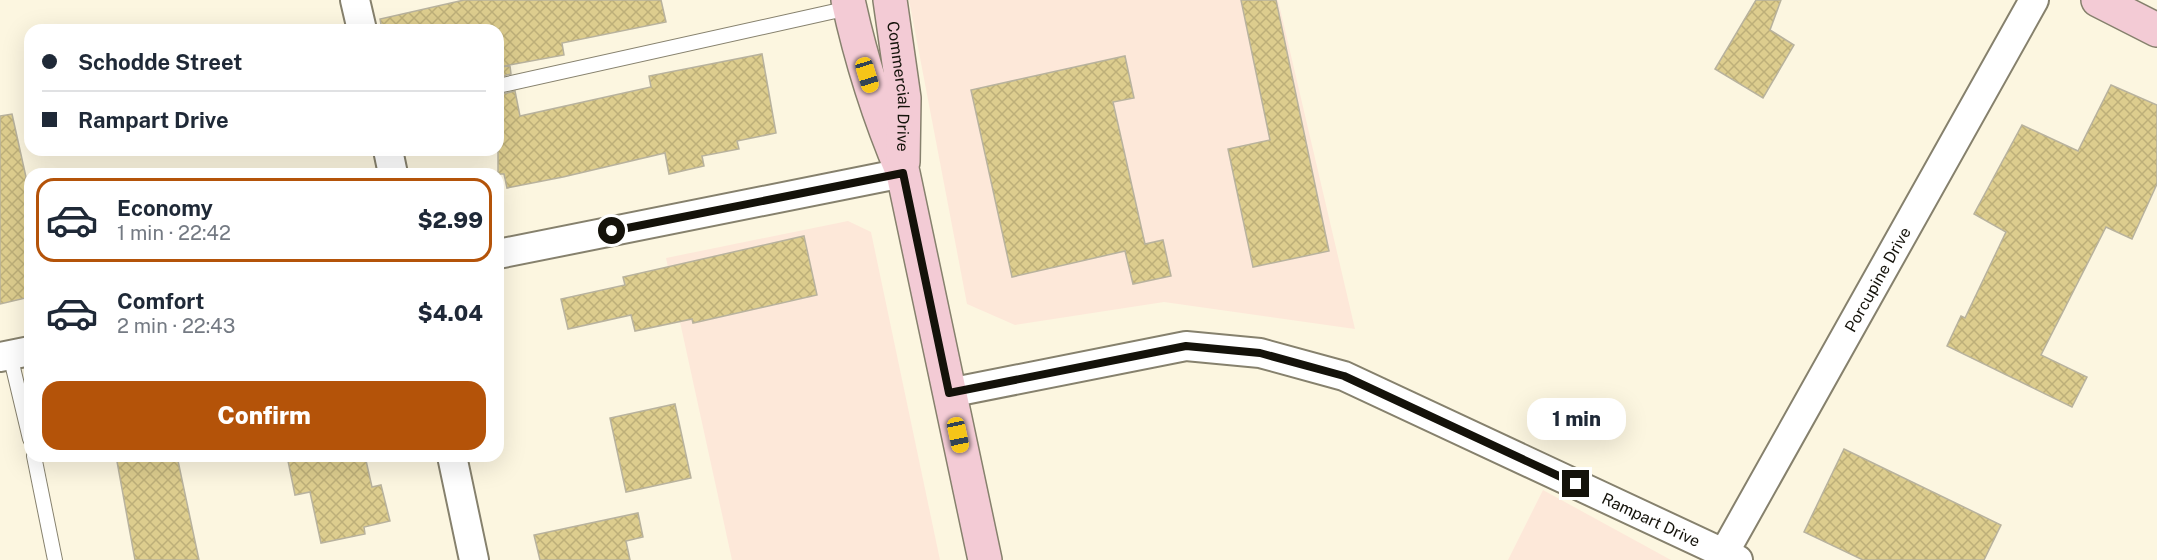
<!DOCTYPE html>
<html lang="en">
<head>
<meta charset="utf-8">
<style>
	:root { --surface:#fff; --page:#f6f6f7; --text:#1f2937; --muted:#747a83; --line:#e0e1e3; --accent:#b45309 }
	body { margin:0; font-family:"Public Sans",sans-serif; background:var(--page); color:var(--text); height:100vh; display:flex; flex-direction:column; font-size:22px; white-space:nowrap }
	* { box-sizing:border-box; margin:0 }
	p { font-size:20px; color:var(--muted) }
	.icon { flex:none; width:33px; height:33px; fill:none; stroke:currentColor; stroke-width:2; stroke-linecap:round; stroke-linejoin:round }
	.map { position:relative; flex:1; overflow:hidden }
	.details { position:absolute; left:24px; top:168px; width:480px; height:294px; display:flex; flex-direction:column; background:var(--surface); border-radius:18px; box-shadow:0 6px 24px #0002 }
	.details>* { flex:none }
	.banner { position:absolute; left:24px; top:24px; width:480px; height:132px; border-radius:18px; box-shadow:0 6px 24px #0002; display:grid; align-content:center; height:132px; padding:0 18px; background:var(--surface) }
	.end { position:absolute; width:27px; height:27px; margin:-14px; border:8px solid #14120a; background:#fff; box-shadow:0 0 0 3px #fff }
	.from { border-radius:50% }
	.bubble { position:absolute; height:42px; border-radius:18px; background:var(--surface); box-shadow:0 6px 24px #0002; font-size:20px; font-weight:800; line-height:42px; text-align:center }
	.car { position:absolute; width:18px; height:36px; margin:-18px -9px; border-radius:8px; box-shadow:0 0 4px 2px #0007; background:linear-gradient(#f5c518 24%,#345 0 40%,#f5c518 0 76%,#345 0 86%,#f5c518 0) }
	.banner b { display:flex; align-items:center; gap:21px; height:57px; font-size:22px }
	.banner b+b { border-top:2px solid var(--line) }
	.banner i { width:15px; height:15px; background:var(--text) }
	ul { padding:10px 0 0; list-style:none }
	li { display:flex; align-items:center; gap:18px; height:84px; margin:0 12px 9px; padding:0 6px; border:3px solid transparent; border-radius:18px }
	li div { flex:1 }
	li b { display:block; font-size:22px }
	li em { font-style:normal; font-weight:800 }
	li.current { border-color:var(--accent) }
	li>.icon { width:54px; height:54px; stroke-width:1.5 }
	.button { display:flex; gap:12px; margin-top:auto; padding:12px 18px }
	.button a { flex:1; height:69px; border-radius:18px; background:var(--accent); color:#fff; font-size:24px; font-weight:800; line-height:69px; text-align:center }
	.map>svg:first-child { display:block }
	.commercial { fill:#fde8d9 }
	.building { fill:url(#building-cross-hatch); stroke:#b8b29d; stroke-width:1.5 }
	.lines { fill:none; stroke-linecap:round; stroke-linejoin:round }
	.lane-casing { stroke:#86816d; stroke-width:16 }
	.street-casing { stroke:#86816d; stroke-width:32 }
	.secondary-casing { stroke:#86816d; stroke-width:36 }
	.lane { stroke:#fff; stroke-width:14 }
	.street { stroke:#fff; stroke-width:28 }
	.secondary { stroke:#f3cbd5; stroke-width:33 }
	.route { stroke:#14120a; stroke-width:8 }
	.labels { text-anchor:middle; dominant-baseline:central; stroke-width:6; stroke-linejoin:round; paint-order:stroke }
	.street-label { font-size:16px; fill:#14120a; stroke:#fff }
</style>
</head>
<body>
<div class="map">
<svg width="2157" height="560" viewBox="0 0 2157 560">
	<defs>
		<pattern id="building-cross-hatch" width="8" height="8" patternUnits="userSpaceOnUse" patternTransform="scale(1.5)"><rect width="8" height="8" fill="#ddcd8e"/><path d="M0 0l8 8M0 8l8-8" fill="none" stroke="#bdaf79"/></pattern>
	</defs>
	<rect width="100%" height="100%" fill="#fcf6e0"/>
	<!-- commercial -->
	<g class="commercial">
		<polygon points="909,0 1278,0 1355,329 1164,302 1015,325 967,304"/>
		<polygon points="848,221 871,232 940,560 732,560 666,258"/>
		<polygon points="1543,490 1671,560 1508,560"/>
	</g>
	<!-- building -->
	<g class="building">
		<polygon points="464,0 661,0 666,22 562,43 564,55 499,67 510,66 511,74 498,77 498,30 382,30 380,19"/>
		<polygon points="1241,0 1276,0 1329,251 1253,267 1228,149 1270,140"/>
		<polygon points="1756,0 1781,0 1770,30 1794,45 1763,98 1715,69"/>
		<polygon points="762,54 776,133 737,141 739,149 702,156 704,166 669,174 665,153 563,177 507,188 504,174 498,174 498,95 515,91 520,116 651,87 649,76"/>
		<polygon points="1125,56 1134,98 1113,102 1145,244 1163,240 1171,276 1133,284 1125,251 1012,277 971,90"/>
		<polygon points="2111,85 2157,105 2157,184 2132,239 2106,227 2041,355 2087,377 2072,407 1947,346 1961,316 1965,318 2006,232 1974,214 2022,125 2078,151"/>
		<polygon points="12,114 30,195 30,297 0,304 0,116"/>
		<polygon points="804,236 817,295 693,323 692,319 635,331 631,315 568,329 561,299 625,285 623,277"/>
		<polygon points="675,404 691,478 626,492 610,418"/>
		<polygon points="1844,449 2001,525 1984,560 1863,560 1804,532"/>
		<polygon points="116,456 177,456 199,560 135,560"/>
		<polygon points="287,456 365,456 372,487 381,485 390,521 364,527 365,534 321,543 310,492 295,495"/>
		<polygon points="638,513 643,537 626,541 630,560 540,560 534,535"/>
	</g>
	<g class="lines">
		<defs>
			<g id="lane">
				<polyline points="498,86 849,8"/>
				<polyline points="10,355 30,439"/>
				<polyline points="34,456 55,560"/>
			</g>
			<g id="street">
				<polyline points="355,0 362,30"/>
				<polyline points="388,150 393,174"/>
				<polyline points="498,254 903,173"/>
				<polyline points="0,357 30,351"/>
				<path id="s1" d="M949,393L1186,346L1260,353L1344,376L1738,560"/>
				<polyline points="452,456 474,560"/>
				<path id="s2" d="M1722,560L1724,553L2034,0"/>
			</g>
			<g id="secondary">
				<path d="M848,0C861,60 879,117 903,173L985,560"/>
				<path id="s3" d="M890,0L904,98L903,162"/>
				<polyline points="2098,0 2157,30"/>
			</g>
		</defs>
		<!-- lane casing -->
		<use href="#lane" class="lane-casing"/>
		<!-- street casing -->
		<use href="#street" class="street-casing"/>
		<!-- secondary casing -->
		<use href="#secondary" class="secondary-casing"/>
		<!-- lane -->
		<use href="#lane" class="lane"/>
		<!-- street -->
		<use href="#street" class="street"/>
		<!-- secondary -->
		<use href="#secondary" class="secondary"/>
	</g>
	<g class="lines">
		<!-- route -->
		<polyline class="route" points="612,231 903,173 949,393 1186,346 1260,353 1344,376 1576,484"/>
	</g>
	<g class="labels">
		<!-- street labels -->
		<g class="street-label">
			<text stroke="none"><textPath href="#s3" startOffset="87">Commercial Drive</textPath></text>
			<text stroke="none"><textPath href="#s2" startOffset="321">Porcupine Drive</textPath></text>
			<text stroke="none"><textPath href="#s1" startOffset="742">Rampart Drive</textPath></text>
		</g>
	</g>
</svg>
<i class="end from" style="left:612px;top:231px"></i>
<i class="end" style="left:1576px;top:484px"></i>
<div class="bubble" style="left:1527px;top:398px;width:99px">1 min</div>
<i class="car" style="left:867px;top:75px;rotate:163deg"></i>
<i class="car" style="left:958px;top:435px;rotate:168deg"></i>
<div class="banner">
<b><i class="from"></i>Schodde Street</b>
<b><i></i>Rampart Drive</b>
</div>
<section class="details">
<ul>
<li class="current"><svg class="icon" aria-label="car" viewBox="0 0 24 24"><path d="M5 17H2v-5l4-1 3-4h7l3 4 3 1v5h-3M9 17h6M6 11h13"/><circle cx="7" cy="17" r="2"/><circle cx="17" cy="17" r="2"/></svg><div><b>Economy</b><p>1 min · 22:42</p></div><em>$2.99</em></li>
<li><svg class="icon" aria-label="car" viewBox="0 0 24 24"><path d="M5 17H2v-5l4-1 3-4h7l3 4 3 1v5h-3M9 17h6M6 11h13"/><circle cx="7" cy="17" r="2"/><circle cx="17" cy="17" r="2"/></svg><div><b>Comfort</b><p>2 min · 22:43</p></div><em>$4.04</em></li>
</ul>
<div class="button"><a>Confirm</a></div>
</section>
</div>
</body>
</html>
